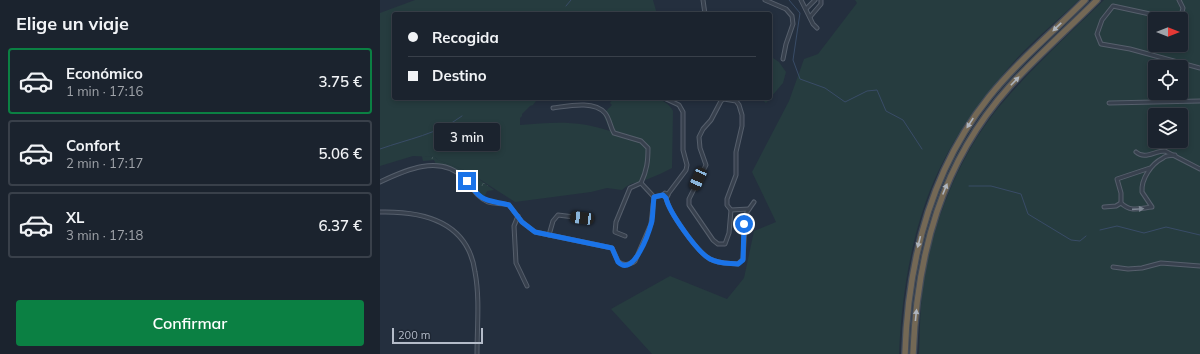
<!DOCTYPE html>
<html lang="es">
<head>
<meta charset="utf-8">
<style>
	:root { --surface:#1b232e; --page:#242b36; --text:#f1f3f6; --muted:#a0a4aa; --line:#39404a; --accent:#0b8043 }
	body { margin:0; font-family:Mulish,sans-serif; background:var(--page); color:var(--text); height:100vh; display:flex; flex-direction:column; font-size:15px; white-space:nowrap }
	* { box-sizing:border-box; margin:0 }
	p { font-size:13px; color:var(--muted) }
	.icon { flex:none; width:22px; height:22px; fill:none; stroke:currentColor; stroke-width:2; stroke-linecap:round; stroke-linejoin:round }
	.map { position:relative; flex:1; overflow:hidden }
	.details { display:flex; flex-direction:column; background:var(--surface); width:380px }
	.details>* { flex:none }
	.guide { position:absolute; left:12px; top:12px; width:380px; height:88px; border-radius:4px; box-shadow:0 2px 6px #0003,0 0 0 1px var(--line); display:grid; align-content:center; height:88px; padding:0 16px; background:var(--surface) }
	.needle { width:26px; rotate:90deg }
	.fabs { position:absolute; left:768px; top:12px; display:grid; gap:8px }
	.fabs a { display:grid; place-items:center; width:40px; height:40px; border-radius:4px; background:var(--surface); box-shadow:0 2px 6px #0003,0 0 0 1px var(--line); font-size:20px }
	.scale { position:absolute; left:12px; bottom:10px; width:91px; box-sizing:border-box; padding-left:4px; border:2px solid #b4bcc9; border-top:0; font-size:11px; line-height:14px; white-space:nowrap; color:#b4bcc9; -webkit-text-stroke:3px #1d2633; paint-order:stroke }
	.end { position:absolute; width:18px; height:18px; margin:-9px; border:5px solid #1a73e8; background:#fff; box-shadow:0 0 0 2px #fff }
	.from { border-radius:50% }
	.bubble { position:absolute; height:28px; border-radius:4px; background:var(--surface); box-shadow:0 2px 6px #0003,0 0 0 1px var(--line); font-size:13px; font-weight:600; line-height:28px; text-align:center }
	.car { position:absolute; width:12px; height:24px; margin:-12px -6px; border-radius:5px; box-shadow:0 0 3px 1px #0007; background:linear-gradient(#222 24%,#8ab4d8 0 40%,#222 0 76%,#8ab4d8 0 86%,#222 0) }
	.guide b { display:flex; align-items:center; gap:14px; height:38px; font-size:15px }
	.guide b+b { border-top:1px solid var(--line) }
	.guide i { width:10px; height:10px; background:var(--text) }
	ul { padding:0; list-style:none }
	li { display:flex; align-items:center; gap:12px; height:66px; margin:0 8px 6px; padding:0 8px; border:2px solid var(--line); border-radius:4px }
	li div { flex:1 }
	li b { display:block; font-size:15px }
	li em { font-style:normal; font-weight:600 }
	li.current { border-color:var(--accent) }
	li>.icon { width:36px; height:36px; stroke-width:1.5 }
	h2 { padding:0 16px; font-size:18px; line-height:48px }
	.button { display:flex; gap:8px; margin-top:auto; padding:8px 16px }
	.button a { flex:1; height:46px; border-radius:4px; background:var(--accent); color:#fff; font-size:16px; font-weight:600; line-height:46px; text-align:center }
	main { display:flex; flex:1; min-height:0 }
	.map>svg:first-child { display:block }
	.green { fill:#263c3f; fill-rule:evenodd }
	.forest { fill:url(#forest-crowns) }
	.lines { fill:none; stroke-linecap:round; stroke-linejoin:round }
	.stream { stroke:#394c67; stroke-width:1 }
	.minor-casing { stroke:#565f6c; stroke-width:5 }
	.motorway-casing { stroke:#434c59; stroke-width:8 }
	.minor { stroke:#38414e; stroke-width:3 }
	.motorway { stroke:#746855; stroke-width:5.5 }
	.oneway { fill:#aeb4bd }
	.oneway2 { fill:#7c8592 }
	.route { stroke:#1a73e8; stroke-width:5 }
</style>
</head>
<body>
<main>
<section class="details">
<h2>Elige un viaje</h2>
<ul>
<li class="current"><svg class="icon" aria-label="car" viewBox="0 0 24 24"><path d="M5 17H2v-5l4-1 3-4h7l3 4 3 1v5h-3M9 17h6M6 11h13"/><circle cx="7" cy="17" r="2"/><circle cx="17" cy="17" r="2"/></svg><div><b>Económico</b><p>1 min · 17:16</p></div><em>3.75 €</em></li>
<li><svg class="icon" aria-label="car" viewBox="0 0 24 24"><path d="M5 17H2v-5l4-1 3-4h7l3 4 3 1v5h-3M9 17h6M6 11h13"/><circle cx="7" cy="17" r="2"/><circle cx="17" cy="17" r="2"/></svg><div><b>Confort</b><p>2 min · 17:17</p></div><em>5.06 €</em></li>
<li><svg class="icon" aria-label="car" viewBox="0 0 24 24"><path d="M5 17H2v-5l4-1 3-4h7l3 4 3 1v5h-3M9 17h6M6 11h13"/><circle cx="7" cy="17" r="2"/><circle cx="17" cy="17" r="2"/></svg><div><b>XL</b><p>3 min · 17:18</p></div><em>6.37 €</em></li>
</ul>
<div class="button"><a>Confirmar</a></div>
</section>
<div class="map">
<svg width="820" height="354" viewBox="0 0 820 354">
	<defs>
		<pattern id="forest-crowns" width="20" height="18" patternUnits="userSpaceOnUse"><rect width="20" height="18" fill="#263c3f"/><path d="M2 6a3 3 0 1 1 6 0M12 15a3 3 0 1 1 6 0" fill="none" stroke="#435659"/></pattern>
	</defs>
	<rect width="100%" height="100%" fill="#242f3e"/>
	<!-- green -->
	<g class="green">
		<path d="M35,0H273L277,14H14V98H158L153,105L150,106L142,114V116L140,118V125C172,122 199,120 230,131L223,114L232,105L230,103L232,100L229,98C249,98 283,91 293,111L292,168C284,172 276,176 268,179C258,183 250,182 242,190L227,188L211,192L135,202L93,175L86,174L84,170L58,160L55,157L33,156L0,166V13Z"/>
		<path d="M475,0H699C674,24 647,45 625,72C603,98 582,126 566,156C534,215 522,287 519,354H272L231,309L290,276L347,299L364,278L374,231L396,222L372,172L409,101L424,59L438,54L477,3Z"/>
		<path d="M724,0H820V354H539C540,329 540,303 544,278C555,216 582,149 624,101C655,65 690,33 724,0ZM775,19H801V45H775ZM775,67H801V93H775ZM775,115H801V141H775Z"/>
		<polygon points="390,56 399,62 406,72 403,83 386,103 380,98 390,98"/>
	</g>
	<!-- forest -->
	<path class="forest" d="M42,156L55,157L58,160L84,170L86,174L93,175L114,190L107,191L104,197C88,192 87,164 56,164L54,160L43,161Z"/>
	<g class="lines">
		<!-- stream -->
		<g class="stream">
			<polyline points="409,0 420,13 413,60 420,79 445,88 465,102 487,91 497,90 506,111 523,120 542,149"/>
			<polyline points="186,6 191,0"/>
			<path d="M0,149C28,139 58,134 82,116"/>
			<polyline points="589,186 611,186 641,194 648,214 691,240 700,241 706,236"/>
			<polyline points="720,230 737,226 764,233 786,227 820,235"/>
		</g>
		<defs>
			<g id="minor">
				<polyline points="323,0 325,14"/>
				<polyline points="385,0 406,9 412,16 413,24 406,44 403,59"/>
				<polyline points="421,0 433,24 437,28"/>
				<polyline points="799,0 803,8 801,16 770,14 733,6 722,20 717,34 721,44 750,49 820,68"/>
				<polyline points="426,9 435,0"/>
				<polyline points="430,17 441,4 441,0"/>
				<polyline points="284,98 299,105 303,112 303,150 307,165 306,170 288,194"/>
				<polygon points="344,99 356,101 359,105 362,115 362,126 356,152 356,175 347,199 347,205 351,210 349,233 345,244 338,244 333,240 309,205 309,199 326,165 320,148 319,137 323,129 331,120 341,101"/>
				<polyline points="729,103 820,101"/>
				<path d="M173,108C188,106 214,100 225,113C230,119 230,127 234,133L261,141L268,148C268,161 267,170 261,183L250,188L236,222L235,232L245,236"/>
				<path d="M756,152C765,160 774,151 785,151L820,169"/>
				<path d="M770,168L737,179L741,193V203C751,213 761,208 772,207L762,192C761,179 771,164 783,158C786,155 791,156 795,155"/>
				<path d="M0,182C25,170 60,154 84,178C92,186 96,197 108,202C114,204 122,203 129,205L142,222L155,232L232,248L238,261C242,266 250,265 255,261L271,224L274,197L261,183"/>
				<polyline points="274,197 283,195 285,193 288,195 286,198 283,195"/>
				<path d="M286,198C289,212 317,252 330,259C339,264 348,263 358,264L363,259L365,224L367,212L374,202"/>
				<polyline points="724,207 736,206 741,203"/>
				<polyline points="351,210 369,209"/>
				<path d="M0,212C43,211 88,221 95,272C100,298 97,327 97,354"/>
				<polyline points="138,216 134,226 136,263 147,286"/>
				<polyline points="169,235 173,221 178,215 202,218"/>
				<polyline points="733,267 748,269 762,268 781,263 820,266"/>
			</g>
			<g id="motorway">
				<path d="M525,354C528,260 550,171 609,97C638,61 673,32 705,0"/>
				<path d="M533,354C537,254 561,163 629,87C657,56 688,29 717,0"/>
			</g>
		</defs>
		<!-- minor casing -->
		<use href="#minor" class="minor-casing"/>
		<!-- motorway casing -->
		<use href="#motorway" class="motorway-casing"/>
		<!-- minor -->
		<use href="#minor" class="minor"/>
		<!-- motorway -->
		<use href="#motorway" class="motorway"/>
	</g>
	<!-- one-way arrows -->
	<defs><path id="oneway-solid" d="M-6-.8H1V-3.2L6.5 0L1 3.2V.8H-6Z"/></defs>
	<g class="oneway">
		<use href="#oneway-solid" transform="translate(677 27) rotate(136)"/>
		<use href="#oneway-solid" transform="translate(635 81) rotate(-46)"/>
		<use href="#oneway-solid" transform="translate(590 123) rotate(123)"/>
		<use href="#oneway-solid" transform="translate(565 189) rotate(-68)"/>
		<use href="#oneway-solid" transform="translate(539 242) rotate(104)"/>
		<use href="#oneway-solid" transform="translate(536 315) rotate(-84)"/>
	</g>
	<use class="oneway2" href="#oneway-solid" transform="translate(758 209) rotate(-4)"/>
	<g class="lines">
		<!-- route -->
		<path class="route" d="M87,181C103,203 104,199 129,205L142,222L155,232L232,248L238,262C254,278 269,232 272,221C273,213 273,205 274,197L283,195L286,198C289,212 317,252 330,259C339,264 348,263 358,264L363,260L364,224"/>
	</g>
</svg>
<div class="fabs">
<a><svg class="needle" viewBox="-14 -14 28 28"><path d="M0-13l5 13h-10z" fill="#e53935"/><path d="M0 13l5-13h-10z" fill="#a0a4aa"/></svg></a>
<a><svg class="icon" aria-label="locate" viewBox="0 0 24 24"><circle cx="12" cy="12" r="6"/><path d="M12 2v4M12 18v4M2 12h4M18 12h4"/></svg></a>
<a><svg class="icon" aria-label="layers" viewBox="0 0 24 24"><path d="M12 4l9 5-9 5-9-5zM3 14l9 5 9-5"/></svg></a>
</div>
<div class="scale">200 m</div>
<i class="end from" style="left:364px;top:224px"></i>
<i class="end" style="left:87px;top:181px"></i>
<div class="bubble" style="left:54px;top:123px;width:66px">3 min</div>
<i class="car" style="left:318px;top:179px;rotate:204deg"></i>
<i class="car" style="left:202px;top:218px;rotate:277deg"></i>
<div class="guide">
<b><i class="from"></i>Recogida</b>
<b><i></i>Destino</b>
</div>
</div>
</main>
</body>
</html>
